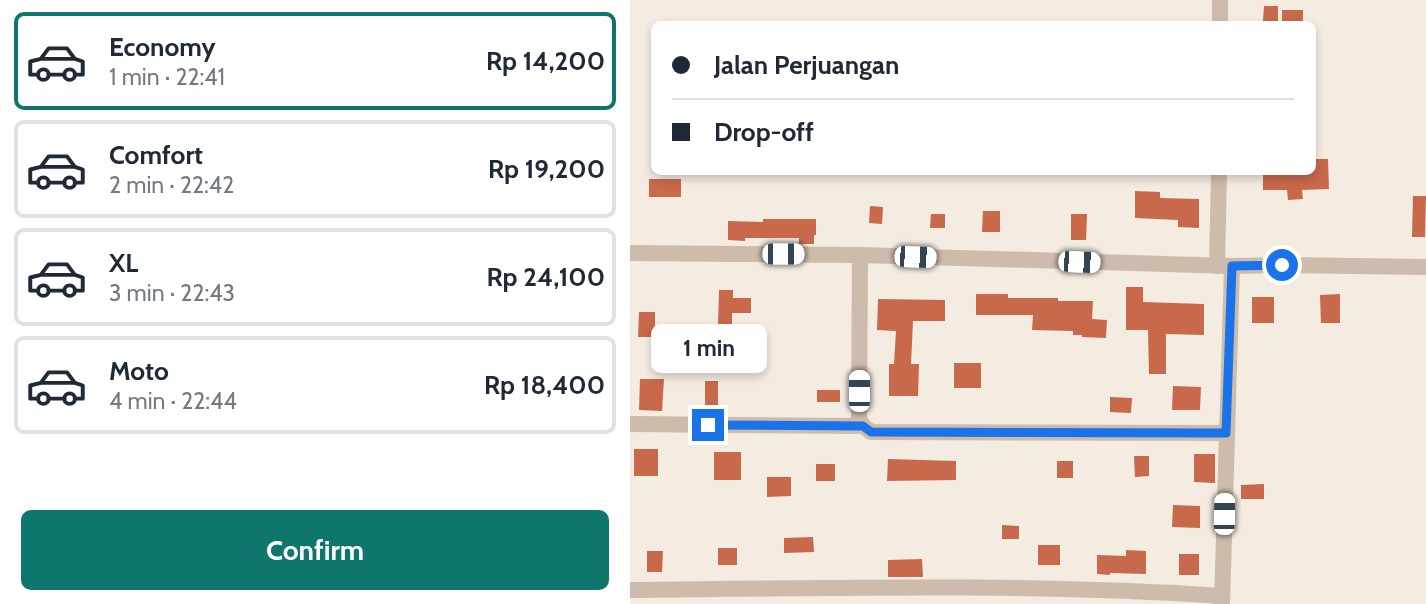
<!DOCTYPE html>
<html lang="en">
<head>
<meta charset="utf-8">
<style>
	:root { --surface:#fff; --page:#f2f2f3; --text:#1f2937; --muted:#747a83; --line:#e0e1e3; --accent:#0f766e }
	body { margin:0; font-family:Cabin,sans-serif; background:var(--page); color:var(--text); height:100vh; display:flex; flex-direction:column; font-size:26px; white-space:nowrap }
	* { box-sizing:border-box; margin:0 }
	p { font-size:23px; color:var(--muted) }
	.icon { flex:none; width:38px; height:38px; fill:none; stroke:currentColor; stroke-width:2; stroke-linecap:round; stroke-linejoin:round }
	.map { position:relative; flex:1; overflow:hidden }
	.panel { display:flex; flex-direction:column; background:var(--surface); width:630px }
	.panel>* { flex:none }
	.guide { position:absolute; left:21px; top:21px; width:665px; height:154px; border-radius:10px; box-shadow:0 4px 10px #0003; display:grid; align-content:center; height:154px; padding:0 21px; background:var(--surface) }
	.end { position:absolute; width:32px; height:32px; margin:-16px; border:9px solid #1a73e8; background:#fff; box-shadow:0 0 0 4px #fff }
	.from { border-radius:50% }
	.bubble { position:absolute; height:49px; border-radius:10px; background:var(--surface); box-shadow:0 4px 10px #0003; font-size:23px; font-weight:700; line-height:49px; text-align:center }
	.car { position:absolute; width:21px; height:42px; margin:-21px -10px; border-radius:9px; box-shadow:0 0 5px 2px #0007; background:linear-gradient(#fff 24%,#345 0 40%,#fff 0 76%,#345 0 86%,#fff 0) }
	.guide b { display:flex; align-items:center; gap:24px; height:66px; font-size:26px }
	.guide b+b { border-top:2px solid var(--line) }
	.guide i { width:18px; height:18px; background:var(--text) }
	ul { padding:12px 0 0; list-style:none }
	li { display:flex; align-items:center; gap:21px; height:98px; margin:0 14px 10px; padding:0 7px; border:4px solid var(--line); border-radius:10px }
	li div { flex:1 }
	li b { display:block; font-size:26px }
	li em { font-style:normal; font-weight:700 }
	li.active { border-color:var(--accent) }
	li>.icon { width:63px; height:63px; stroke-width:1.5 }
	.action { display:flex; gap:14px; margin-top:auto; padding:14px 21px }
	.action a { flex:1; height:80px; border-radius:10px; background:var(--accent); color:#fff; font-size:28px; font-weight:700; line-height:80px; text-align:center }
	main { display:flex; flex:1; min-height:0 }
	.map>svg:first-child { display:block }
	.building { fill:#c8694b }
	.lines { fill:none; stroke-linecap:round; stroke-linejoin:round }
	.minor { stroke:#cdbbac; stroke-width:16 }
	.route { stroke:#1a73e8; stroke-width:9 }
</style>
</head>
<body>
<main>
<section class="panel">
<ul>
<li class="active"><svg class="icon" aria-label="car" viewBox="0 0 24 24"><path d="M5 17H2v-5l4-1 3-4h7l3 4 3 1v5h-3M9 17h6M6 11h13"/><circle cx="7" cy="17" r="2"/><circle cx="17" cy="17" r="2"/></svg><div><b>Economy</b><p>1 min · 22:41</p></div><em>Rp 14,200</em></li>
<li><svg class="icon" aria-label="car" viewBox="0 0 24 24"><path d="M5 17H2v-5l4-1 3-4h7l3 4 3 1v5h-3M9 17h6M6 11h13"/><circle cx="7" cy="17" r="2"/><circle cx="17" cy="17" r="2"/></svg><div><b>Comfort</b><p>2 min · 22:42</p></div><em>Rp 19,200</em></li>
<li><svg class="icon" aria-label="car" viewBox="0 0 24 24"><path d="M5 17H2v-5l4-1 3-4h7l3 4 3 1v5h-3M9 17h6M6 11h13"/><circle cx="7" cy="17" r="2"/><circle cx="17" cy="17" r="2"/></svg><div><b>XL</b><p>3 min · 22:43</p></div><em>Rp 24,100</em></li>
<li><svg class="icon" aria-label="car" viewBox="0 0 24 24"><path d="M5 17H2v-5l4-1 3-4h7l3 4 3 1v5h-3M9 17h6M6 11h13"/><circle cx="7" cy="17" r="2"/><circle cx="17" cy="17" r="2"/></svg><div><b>Moto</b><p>4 min · 22:44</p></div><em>Rp 18,400</em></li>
</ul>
<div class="action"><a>Confirm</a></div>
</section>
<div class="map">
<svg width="796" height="604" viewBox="0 0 796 604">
	<rect width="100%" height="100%" fill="#f4ebe1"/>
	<!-- building -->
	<g class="building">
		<polygon points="634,6 648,6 648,21 633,21"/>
		<rect x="652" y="10" width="21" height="14"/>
		<polygon points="682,159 698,159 699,189 672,190 673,199 658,200 657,190 633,190 633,172 682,172"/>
		<rect x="19" y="179" width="32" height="18"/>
		<polygon points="505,191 530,192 530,198 569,199 569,228 548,227 548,220 505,218"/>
		<polygon points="783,196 796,196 795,237 782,237"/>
		<polygon points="240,206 253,207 252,224 239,223"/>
		<polygon points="353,211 370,211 370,232 352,232"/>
		<polygon points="301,214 315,214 315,228 300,228"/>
		<polygon points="441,214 457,214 456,240 441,240"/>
		<polygon points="133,219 186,219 186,235 184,235 184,244 169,244 169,238 115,238 115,241 98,240 98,221 133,222"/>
		<polygon points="496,287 513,287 513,302 574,304 574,335 536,334 536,374 519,374 518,330 496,330"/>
		<polygon points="89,290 103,290 103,298 121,298 121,313 102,313 102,325 88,325"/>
		<polygon points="346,294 378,294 378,298 428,298 428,301 463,301 462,319 477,320 476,338 452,337 452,335 443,335 443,331 402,330 403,315 346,315"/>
		<polygon points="710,294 710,323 691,323 690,295"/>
		<rect x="622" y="297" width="22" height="26"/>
		<polygon points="248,299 315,300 315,321 283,321 281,364 289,364 288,396 259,396 259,364 264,364 266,331 247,330"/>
		<polygon points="9,312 25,312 25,337 8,337"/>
		<rect x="324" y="363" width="27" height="25"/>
		<polygon points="10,379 34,379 32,411 9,410"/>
		<rect x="75" y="381" width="13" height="29"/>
		<polygon points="543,386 571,387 570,410 542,410"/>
		<rect x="187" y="390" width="23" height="12"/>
		<polygon points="480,397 502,398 501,413 480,412"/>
		<rect x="4" y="449" width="24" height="27"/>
		<rect x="84" y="452" width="27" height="28"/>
		<polygon points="564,454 585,454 585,483 564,482"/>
		<polygon points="504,456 519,456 519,476 505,477"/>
		<polygon points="258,459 326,461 326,480 257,481"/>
		<rect x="427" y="461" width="16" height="17"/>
		<rect x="186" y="464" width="19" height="17"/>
		<polygon points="137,477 161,477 161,496 137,497"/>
		<polygon points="634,484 634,499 611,499 611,485"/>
		<polygon points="543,505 570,506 570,528 542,527"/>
		<polygon points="372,525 389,526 389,539 372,539"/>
		<polygon points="183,537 184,552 154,553 154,538"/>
		<rect x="408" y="545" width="22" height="20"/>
		<rect x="88" y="548" width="19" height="17"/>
		<polygon points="496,550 516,551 516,574 480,573 480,575 467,574 467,555 496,556"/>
		<polygon points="17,551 33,551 32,572 17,572"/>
		<rect x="549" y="554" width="20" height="21"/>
		<polygon points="292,559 293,577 258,577 258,560"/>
	</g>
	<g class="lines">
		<!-- minor -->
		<g class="minor">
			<polyline points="590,0 590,24"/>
			<polyline points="0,253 230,255 602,266 652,265 796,267"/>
			<polyline points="230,255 229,418 233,426"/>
			<polyline points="587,266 589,172"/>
			<polyline points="0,424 233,426 241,432 596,433"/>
			<path d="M0,590C197,588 395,583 592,596"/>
			<polyline points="592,604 602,266"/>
		</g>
	</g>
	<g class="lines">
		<!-- route -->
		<polyline class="route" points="78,425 233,426 241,432 596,433 602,266 652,265"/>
	</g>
</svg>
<i class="end from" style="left:652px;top:265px"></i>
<i class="end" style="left:78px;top:425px"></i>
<div class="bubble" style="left:21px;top:324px;width:116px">1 min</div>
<i class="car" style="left:153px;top:254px;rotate:90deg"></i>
<i class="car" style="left:285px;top:257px;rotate:92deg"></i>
<i class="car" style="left:449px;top:262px;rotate:92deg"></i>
<i class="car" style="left:229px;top:391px;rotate:0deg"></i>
<i class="car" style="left:594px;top:514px;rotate:1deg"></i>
<div class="guide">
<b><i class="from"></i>Jalan Perjuangan</b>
<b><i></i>Drop-off</b>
</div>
</div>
</main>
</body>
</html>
